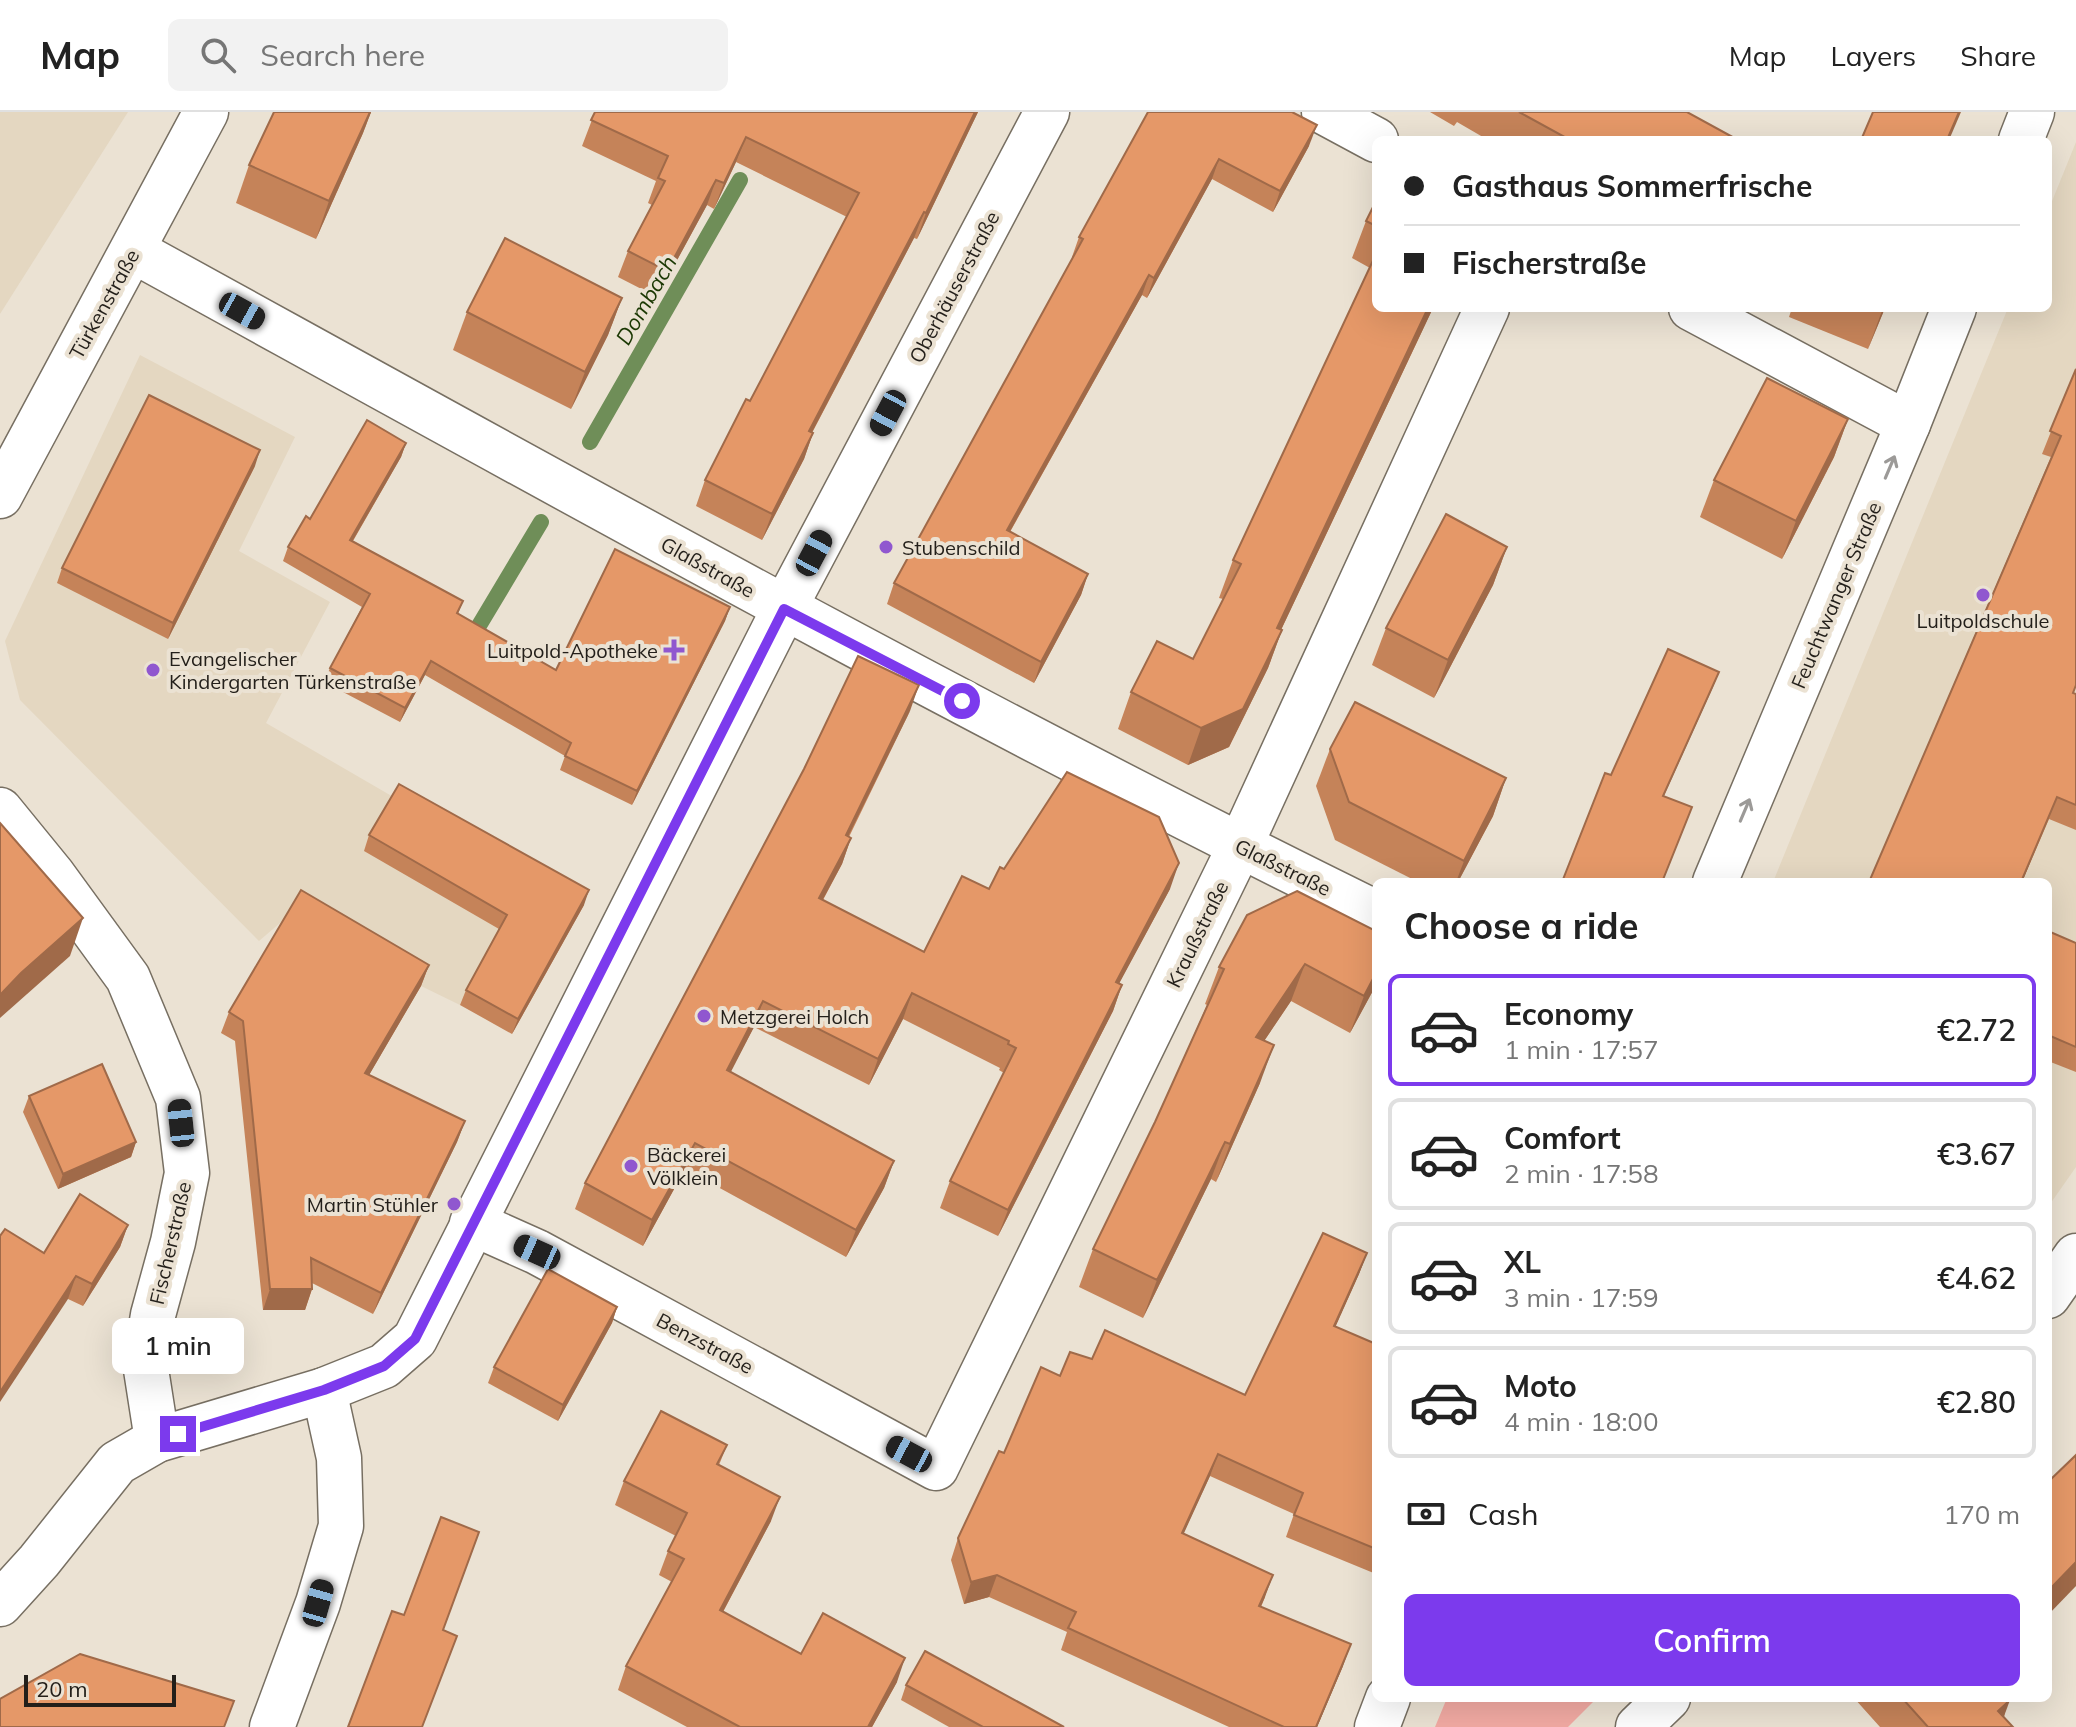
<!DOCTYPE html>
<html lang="en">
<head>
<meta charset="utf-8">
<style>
	:root { --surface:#fff; --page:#f2f2f2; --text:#222; --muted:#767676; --line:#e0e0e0; --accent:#7c3aed }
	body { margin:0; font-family:Mulish,sans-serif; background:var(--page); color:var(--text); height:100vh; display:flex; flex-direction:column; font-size:30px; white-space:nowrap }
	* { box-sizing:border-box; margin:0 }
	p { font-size:26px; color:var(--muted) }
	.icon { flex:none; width:44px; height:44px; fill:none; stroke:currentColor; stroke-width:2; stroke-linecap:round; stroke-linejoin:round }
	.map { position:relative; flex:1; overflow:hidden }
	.drawer { position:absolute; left:1372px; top:766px; width:680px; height:824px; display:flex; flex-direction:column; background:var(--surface); border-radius:12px; box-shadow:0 8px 32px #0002 }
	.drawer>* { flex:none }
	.hud { position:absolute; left:1372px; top:24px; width:680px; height:176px; border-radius:12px; box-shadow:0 8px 32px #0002; display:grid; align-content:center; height:176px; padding:0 32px; background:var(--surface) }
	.scale { position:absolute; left:24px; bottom:20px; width:152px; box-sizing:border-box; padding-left:8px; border:4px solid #231f1a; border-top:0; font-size:22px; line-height:28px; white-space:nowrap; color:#231f1a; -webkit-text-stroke:6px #ebe2d3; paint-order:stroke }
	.end { position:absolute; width:36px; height:36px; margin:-18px; border:10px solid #7c3aed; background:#fff; box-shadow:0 0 0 4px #fff }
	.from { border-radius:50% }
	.bubble { position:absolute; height:56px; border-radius:12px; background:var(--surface); box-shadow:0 8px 32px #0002; font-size:26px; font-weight:600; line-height:56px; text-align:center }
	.car { position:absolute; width:24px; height:48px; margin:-24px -12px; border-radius:10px; box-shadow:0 0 6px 2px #0007; background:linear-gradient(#222 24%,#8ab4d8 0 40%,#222 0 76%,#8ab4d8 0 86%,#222 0) }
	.hud b { display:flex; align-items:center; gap:28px; height:76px; font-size:30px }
	.hud b+b { border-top:2px solid var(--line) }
	.hud i { width:20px; height:20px; background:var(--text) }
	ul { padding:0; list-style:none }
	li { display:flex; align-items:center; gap:24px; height:112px; margin:0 16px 12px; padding:0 16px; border:4px solid var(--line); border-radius:12px }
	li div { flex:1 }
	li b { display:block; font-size:30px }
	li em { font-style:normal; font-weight:600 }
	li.current { border-color:var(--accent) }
	li>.icon { width:72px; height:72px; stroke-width:1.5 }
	h2 { padding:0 32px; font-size:36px; line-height:96px }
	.pay { display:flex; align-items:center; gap:20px; height:88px; padding:0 32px; font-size:30px }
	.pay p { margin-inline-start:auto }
	.action { display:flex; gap:16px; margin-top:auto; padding:16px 32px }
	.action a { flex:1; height:92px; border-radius:12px; background:var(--accent); color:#fff; font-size:32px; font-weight:600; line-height:92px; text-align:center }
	header { display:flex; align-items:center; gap:48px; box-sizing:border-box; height:112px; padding:0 40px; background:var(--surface); border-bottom:2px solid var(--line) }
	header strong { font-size:38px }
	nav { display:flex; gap:44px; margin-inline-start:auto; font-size:28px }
	.search { width:560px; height:72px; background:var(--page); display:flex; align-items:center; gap:20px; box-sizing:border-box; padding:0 28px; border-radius:12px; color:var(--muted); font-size:30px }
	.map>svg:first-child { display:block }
	.built { fill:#e4d7c1 }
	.green { fill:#f2aaa3 }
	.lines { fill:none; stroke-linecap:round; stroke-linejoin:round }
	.stream { stroke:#6f8e58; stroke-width:16 }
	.street-casing { stroke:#776f62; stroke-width:47 }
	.secondary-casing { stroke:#776f62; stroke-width:47 }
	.street { stroke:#fff; stroke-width:44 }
	.secondary { stroke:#fff; stroke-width:44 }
	.wall { fill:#c58359 }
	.shaded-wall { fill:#a06a49 }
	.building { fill:#e59868; stroke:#a06a49; stroke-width:2 }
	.oneway { stroke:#9c9a98 }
	.route { stroke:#7c3aed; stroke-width:10 }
	.poi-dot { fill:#9057cf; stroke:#ebe2d3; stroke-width:3 }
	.labels { text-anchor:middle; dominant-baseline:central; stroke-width:8; stroke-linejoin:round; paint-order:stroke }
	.street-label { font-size:20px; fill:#231f1a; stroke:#ebe2d3 }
	.poi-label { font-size:20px; fill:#231f1a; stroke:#ebe2d3; text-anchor:start }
	.water-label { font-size:22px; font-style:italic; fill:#1b3803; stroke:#ebe2d3 }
</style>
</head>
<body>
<header>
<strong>Map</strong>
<div class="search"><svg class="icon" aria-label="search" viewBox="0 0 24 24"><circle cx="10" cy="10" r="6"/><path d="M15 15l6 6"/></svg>Search here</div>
<nav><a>Map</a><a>Layers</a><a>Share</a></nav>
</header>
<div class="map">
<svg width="2076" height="1615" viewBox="0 0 2076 1615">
	<rect width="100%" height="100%" fill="#ebe2d3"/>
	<!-- built -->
	<g class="built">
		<polygon points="0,0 128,0 0,202"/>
		<polygon points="2076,30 2076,1055 2048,1095 2048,770 1773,770 2008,196 2048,196 2048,99"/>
		<polygon points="140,243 295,325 239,439 330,490 266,611 531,765 460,893 421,874 294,799 259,829 20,588 5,529"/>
	</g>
	<!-- green -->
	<polygon class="green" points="1447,1586 1597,1586 1568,1615 1435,1615"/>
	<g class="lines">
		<!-- stream -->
		<g class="stream">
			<polyline points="590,330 740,68"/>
			<polyline points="468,532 541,410"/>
		</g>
		<defs>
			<g id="street">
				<polyline points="1324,0 1376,28"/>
				<polyline points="2021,28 2032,0"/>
				<path d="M134,139C545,365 954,594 1376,801"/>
				<polyline points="1691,196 1908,312"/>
				<polyline points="0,384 206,0"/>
				<polyline points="0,698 53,763 128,866 178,986 187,1061 173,1130 153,1203 145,1251 157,1328"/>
				<polyline points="1715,770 1908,312 1954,196"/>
				<polyline points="472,1111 537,1140 936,1356 1240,734 1487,196"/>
				<polyline points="2048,1184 2076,1144"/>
				<polyline points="272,1615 318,1491 341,1414 339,1346 324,1278"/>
				<polyline points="1377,1615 1388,1586"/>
				<polyline points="1638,1615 1668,1586"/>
			</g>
			<polyline id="secondary" points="0,1492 39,1449 117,1351 157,1328 324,1278 384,1254 415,1227 784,497 1047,0"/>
		</defs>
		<!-- street casing -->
		<use href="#street" class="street-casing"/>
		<!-- secondary casing -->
		<use href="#secondary" class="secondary-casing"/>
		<!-- street -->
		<use href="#street" class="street"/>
		<!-- secondary -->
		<use href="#secondary" class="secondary"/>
	</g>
	<!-- wall -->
	<g class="wall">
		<polygon points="274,0 371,0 363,21 316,127 236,91 249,53"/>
		<polygon points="595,0 978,0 917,127 914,126 812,321 813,321 804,347 762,428 696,394 705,368 750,289 847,105 736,50 714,97 707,93 657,185 618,165 628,139 652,93 648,91 656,69 582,34"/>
		<polygon points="1148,0 1309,34 1273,100 1212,67 1147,186 1142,183 1010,420 1088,462 1081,483 1034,571 887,492 894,471 1073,146 1072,145 1079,125"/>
		<polygon points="1430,0 1687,0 1738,28 1488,28 1457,10 1454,14"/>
		<polygon points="1376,89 1376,196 1433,196 1281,518 1282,518 1268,556 1229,635 1188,653 1118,617 1131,580 1193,547 1223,487 1219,486 1233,448 1370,156 1352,146 1366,109"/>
		<polygon points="622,186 608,223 571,297 453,238 467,200"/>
		<polygon points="1792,196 1885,196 1868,237 1789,205"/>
		<polygon points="2076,257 2074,581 2076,582 2076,718 2049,707 2022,770 1869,770 2051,345 2042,342"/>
		<polygon points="1848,307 1834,345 1782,447 1700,405 1714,368"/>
		<polygon points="406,331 401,345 353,429 463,489 458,502 556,558 730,495 725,509 632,693 560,658 565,644 425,563 400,610 324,570 330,556 362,495 283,449 288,435 310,407"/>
		<polygon points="255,354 168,527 57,471 62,456"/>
		<polygon points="1507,435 1493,473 1434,586 1372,553 1386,516"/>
		<polygon points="910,599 849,725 851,726 842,752 823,788 924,840 989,777 1004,757 1170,777 1119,871 1122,873 1113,899 998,1124 940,1096 950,1069 1004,961 999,958 1000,956 903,907 869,973 754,915 730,960 894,1049 884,1076 846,1145 685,1057 643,1134 575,1097 585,1071"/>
		<polygon points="1330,637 1506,666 1493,704 1458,770 1418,770 1335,728 1316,674"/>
		<polygon points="369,723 584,793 512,922 460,893 466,878 499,817 364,739"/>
		<polygon points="1247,803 1376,873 1350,921 1291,889 1264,929 1260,971 1216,1070 1211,1067 1143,1206 1079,1175 1093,1137 1155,1010 1207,893 1205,892 1219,855"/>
		<polygon points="2048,819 2076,831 2076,960 2048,949"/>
		<polygon points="429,853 421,874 369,963 465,1009 457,1030 373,1202 312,1171 312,1177 305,1198 263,1198 235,929 221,921 229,900"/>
		<polygon points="29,984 136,1030 131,1045 58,1077 23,1000"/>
		<polygon points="128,1113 120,1135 83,1194 68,1187 44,1141"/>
		<polygon points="1367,1141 1359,1162 1335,1215 1376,1232 1376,1462 1286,1425 1294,1402 1210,1364 1183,1422 1265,1485 1261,1495 1343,1554 1317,1615 1229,1615 1061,1538 1067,1520 989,1485 964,1492 951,1448 958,1426 1004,1341 1060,1264 1092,1247 1245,1283"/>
		<polygon points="617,1195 612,1211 558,1309 488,1271 494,1255"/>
		<polygon points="727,1333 719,1353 771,1409 723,1500 801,1542 897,1570 872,1615 687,1615 618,1578 626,1554 672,1470 659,1463 668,1439 676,1424 615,1393 624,1369"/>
		<polygon points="906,1573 1064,1615 949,1615 901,1588"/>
		<polygon points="1854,1586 2008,1586 2004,1605 2013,1615 1880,1615"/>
	</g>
	<!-- shaded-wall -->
	<g class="shaded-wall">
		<polygon points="370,0 371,0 363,21 316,127 329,89"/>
		<polygon points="975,0 978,0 917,127 926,101"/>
		<polygon points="1959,0 1961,0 1949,28 1947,28"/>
		<polygon points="1317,13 1309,34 1273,100 1280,79"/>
		<polygon points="746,25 736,50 714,97 724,71"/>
		<polygon points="1219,47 1212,67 1147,186 1154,166"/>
		<polygon points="716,68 707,93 657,185 667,159"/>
		<polygon points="924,100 914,126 799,345 809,319"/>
		<polygon points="1149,163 1142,183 999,439 1007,418"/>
		<polygon points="622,186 608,223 571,297 585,260"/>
		<polygon points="1428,196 1433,196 1264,554 1277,516"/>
		<polygon points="1883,196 1885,196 1868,237"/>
		<polygon points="1848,307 1834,345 1782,447 1796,409"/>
		<polygon points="813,321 804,347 762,428 772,402"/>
		<polygon points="406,331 401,345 345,442 350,428"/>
		<polygon points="260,338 255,354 168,527 173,511"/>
		<polygon points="1507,435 1493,473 1434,586 1448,548"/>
		<polygon points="1088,462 1081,483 1034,571 1041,550"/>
		<polygon points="730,495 725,509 632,693 637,679"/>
		<polygon points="1282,518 1268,556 1229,635 1188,653 1201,616"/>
		<polygon points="431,549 425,563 400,610 405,596"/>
		<polygon points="1719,560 1713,575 1657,699 1663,684"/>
		<polygon points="919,573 910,599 836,749 846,723"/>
		<polygon points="1506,666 1493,704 1458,770 1456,770 1464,749"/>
		<polygon points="2057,685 2022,770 2021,770"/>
		<polygon points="851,726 842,752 809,813 819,786"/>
		<polygon points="1179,751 1170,777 1106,896 1116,870"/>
		<polygon points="589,778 584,793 512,922 518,907"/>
		<polygon points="83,806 70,844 0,906 0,883 21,861"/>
		<polygon points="1305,852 1291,889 1242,962 1256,925"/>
		<polygon points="429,853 421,874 358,982 365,961"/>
		<polygon points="1376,861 1376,873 1350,921 1364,884"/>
		<polygon points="1122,873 1113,899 998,1124 1008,1098"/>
		<polygon points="912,881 903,907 869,973 878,947"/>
		<polygon points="763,889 754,915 718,985 727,958"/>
		<polygon points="1274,933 1260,971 1216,1070 1230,1032"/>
		<polygon points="465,1009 457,1030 373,1202 381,1181"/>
		<polygon points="136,1030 131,1045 58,1077 63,1062"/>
		<polygon points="1225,1030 1211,1067 1143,1206 1157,1168"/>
		<polygon points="695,1031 685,1057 643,1134 652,1108"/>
		<polygon points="894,1049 884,1076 846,1145 856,1118"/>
		<polygon points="128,1113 120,1135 83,1194 92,1172"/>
		<polygon points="1367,1141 1359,1162 1326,1236 1334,1214"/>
		<polygon points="76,1164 68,1187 0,1290 0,1280"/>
		<polygon points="270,1177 312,1177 305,1198 263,1198"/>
		<polygon points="617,1195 612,1211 558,1309 563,1293"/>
		<polygon points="1218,1342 1210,1364 1174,1443 1182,1421"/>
		<polygon points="780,1385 771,1409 711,1522 720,1498"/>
		<polygon points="2076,1450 2076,1474 2048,1503 2048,1479"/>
		<polygon points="997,1463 989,1485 964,1492 971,1470"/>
		<polygon points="1273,1463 1265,1485 1251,1516 1259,1494"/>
		<polygon points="1351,1532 1343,1554 1317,1615 1316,1615"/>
		<polygon points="905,1546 897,1570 872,1615 868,1615"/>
		<polygon points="2010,1588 2000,1615 1998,1599"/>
	</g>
	<!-- building -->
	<g class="building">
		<polygon points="274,0 370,0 329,89 249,53"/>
		<polygon points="595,0 975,0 926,101 924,100 809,319 813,321 772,402 705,368 746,287 750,289 859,81 746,25 724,71 716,68 667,159 628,139 665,69 658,66 668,44 591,8"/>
		<polygon points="1148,0 1292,0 1317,13 1280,79 1219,47 1154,166 1149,163 1007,418 1088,462 1041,550 894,471 1083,127 1079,125"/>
		<polygon points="1519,0 1687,0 1738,28 1570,28"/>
		<polygon points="1873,0 1959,0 1947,28 1861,28"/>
		<polygon points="1376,89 1376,114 1366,109"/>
		<polygon points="505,126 622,186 585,260 467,200"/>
		<polygon points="1376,142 1376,196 1428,196 1277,516 1282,518 1243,597 1201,616 1131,580 1157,529 1193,547 1241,452 1233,448"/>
		<polygon points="2076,257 2076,573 2073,581 2076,582 2076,693 2057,685 2021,770 1869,770 2061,324 2050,319"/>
		<polygon points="1767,266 1848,307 1796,409 1714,368"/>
		<polygon points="149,283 260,338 173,511 62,456"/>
		<polygon points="367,308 406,331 350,428 463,489 457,501 556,558 615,437 730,495 637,679 565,644 571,631 431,549 405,596 330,556 370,482 288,435 306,404 310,407"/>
		<polygon points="1446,402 1507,435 1448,548 1386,516"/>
		<polygon points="1668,537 1719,560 1663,684 1692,695 1662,770 1562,770 1605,661 1611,663"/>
		<polygon points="858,544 919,573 846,723 851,726 819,786 924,840 962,764 989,777 1000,755 1004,757 1067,660 1159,705 1179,751 1116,870 1122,873 1008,1098 950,1069 1016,936 1008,932 1009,929 912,881 878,947 763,889 727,958 894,1049 856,1118 695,1031 652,1108 585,1071 804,657"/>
		<polygon points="1355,590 1506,666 1464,749 1349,690 1330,637"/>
		<polygon points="399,672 589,778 518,907 466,878 507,803 369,723"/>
		<polygon points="0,711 83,806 21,861 0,883"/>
		<polygon points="301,778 429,853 365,961 465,1009 381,1181 311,1146 312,1177 270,1177 243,909 229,900"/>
		<polygon points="1297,779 1376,819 1376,861 1364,884 1305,852 1256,925 1274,933 1230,1032 1225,1030 1157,1168 1093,1137 1155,1010 1224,857 1219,855 1247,803"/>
		<polygon points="2048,819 2076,831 2076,935 2048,923"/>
		<polygon points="102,952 136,1030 63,1062 29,984"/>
		<polygon points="80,1082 128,1113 92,1172 76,1164 0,1280 0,1124 5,1117 44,1141"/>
		<polygon points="1323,1121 1367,1141 1334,1214 1376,1232 1376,1437 1294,1403 1303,1381 1218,1342 1182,1421 1273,1463 1259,1494 1351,1532 1316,1615 1284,1615 1068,1516 1076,1500 997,1463 971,1470 958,1426 999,1339 1004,1341 1041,1255 1060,1264 1070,1240 1092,1247 1105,1218 1245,1283"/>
		<polygon points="548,1157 617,1195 563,1293 494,1255"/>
		<polygon points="661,1299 727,1333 717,1352 780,1385 720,1498 801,1542 823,1501 905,1546 868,1615 740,1615 626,1554 684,1447 668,1439 687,1401 624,1369"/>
		<polygon points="2076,1343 2076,1450 2048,1479 2048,1370"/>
		<polygon points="441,1405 479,1420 443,1518 457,1524 422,1615 348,1615 392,1499 404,1503"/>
		<polygon points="925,1539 1064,1615 983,1615 906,1573"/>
		<polygon points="80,1542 234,1589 224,1615 0,1615 0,1587"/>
		<polygon points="1902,1586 2008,1586 2010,1588 1998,1599 2013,1615 1928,1615"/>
	</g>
	<!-- one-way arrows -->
	<defs><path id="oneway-shaft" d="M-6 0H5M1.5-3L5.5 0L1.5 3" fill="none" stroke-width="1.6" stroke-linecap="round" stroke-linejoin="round" transform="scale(2)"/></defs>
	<g class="oneway">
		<use href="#oneway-shaft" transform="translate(1890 355) rotate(-67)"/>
		<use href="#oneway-shaft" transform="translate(1745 698) rotate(-67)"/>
	</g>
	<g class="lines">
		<!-- route -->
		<polyline class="route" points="178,1322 324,1278 384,1254 415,1227 784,497 962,589"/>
	</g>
	<!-- markers -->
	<g class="poi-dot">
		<circle cx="886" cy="435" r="8"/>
		<circle cx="1983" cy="483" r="8"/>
		<path d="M670 526h8v8h8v8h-8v8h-8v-8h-8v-8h8z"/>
		<circle cx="153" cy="558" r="8"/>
		<circle cx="704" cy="904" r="8"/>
		<circle cx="631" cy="1054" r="8"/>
		<circle cx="454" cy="1092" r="8"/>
	</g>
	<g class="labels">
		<!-- street labels -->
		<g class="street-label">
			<text transform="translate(954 175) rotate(-62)">Oberhäuserstraße</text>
			<text transform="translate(104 192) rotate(-61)">Türkenstraße</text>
			<text transform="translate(708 455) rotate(29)">Glaßstraße</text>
			<text transform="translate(1836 483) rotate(-67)">Feuchtwanger Straße</text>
			<text transform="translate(1283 755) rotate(26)">Glaßstraße</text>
			<text transform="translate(1197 822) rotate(-64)">Kraußstraße</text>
			<text transform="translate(170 1131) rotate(-77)">Fischerstraße</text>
			<text transform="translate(705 1231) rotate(28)">Benzstraße</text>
		</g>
		<!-- poi labels -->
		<g class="poi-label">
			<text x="902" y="435">Stubenschild</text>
			<text x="1983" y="508" text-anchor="middle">Luitpoldschule</text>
			<text x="658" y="538" text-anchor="end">Luitpold-Apotheke</text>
			<text x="169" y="546">Evangelischer<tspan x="169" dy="23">Kindergarten Türkenstraße</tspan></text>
			<text x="720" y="904">Metzgerei Holch</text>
			<text x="647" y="1042">Bäckerei<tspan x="647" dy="23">Völklein</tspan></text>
			<text x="438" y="1092" text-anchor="end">Martin Stühler</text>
		</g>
		<!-- water labels -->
		<g class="water-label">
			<text transform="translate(646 188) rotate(-60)">Dombach</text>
		</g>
	</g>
</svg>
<div class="scale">20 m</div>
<i class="end from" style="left:962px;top:589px"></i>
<i class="end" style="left:178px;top:1322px"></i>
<div class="bubble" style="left:112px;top:1206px;width:132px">1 min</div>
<i class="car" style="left:242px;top:199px;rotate:119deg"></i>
<i class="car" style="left:888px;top:301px;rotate:208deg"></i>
<i class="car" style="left:814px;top:441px;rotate:28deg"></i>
<i class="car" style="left:181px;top:1011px;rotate:354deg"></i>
<i class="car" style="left:537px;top:1140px;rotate:294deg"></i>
<i class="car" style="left:909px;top:1342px;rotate:298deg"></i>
<i class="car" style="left:318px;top:1491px;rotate:16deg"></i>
<div class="hud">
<b><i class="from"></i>Gasthaus Sommerfrische</b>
<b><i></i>Fischerstraße</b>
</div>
<section class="drawer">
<h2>Choose a ride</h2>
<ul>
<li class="current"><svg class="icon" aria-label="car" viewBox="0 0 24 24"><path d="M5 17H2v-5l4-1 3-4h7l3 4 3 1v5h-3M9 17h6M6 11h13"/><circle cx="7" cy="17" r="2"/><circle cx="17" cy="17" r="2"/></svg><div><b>Economy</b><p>1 min · 17:57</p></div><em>€2.72</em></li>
<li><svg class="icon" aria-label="car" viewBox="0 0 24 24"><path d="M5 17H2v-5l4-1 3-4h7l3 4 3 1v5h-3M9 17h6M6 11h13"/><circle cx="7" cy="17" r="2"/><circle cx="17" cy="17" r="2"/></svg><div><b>Comfort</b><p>2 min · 17:58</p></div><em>€3.67</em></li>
<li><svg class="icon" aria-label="car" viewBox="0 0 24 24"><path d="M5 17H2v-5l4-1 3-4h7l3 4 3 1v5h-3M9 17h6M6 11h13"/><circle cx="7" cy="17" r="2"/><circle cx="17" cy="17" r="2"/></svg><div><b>XL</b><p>3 min · 17:59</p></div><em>€4.62</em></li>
<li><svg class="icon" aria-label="car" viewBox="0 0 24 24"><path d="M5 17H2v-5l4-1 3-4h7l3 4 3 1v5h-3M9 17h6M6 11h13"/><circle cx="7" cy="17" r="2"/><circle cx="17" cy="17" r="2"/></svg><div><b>Moto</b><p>4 min · 18:00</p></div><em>€2.80</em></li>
</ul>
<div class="pay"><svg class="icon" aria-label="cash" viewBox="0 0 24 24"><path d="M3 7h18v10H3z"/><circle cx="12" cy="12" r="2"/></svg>Cash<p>170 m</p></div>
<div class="action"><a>Confirm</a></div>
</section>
</div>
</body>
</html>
